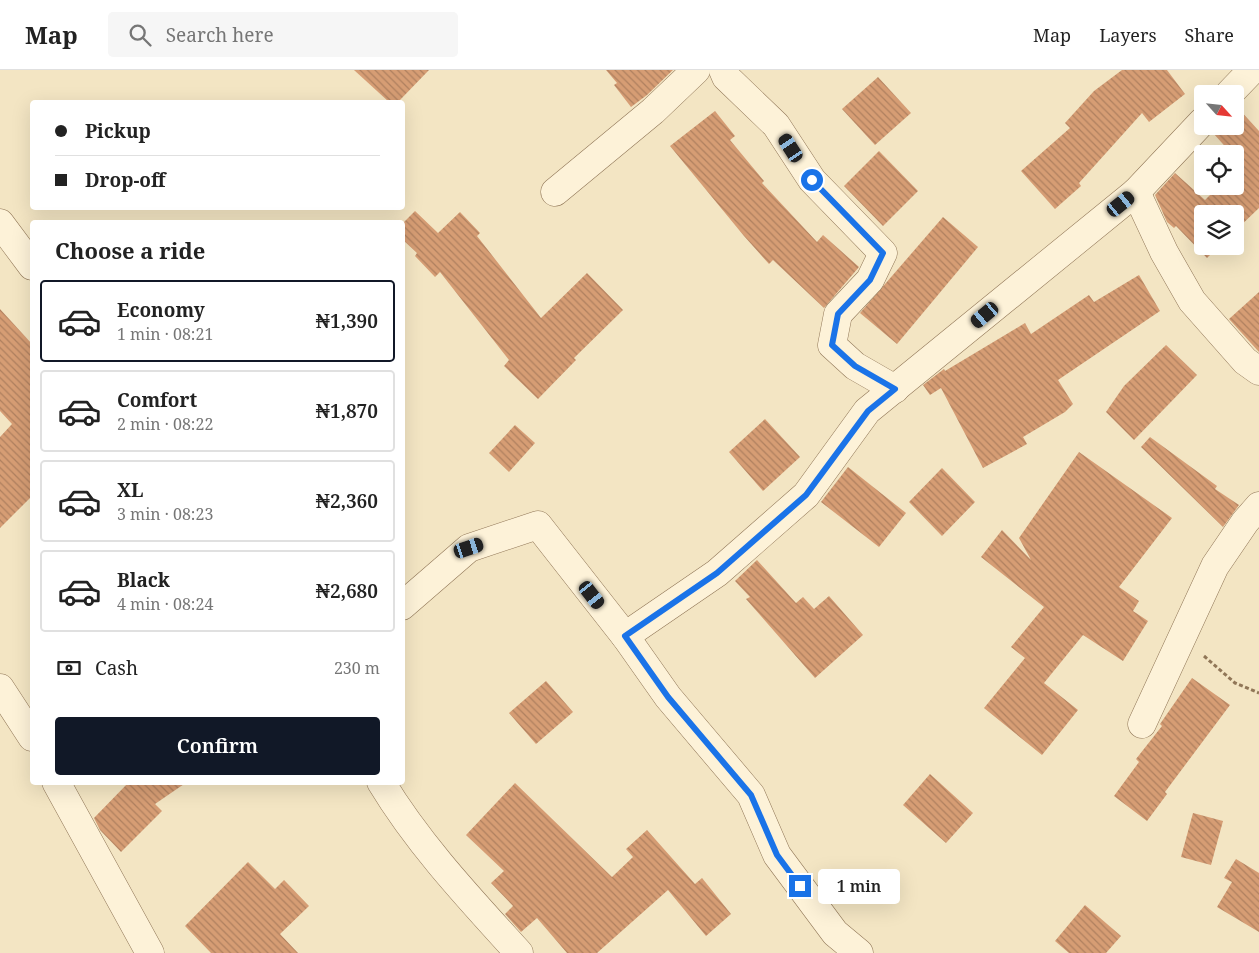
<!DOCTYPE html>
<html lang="en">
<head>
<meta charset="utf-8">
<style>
	:root { --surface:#fff; --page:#f6f6f6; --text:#222; --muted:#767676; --line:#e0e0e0; --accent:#111827 }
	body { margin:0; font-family:"Noto Serif",serif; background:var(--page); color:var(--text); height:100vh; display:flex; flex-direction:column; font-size:19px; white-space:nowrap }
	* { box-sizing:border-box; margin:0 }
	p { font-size:16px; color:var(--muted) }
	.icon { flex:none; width:28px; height:28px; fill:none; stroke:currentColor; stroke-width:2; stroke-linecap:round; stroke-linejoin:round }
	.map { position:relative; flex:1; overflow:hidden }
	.sheet { position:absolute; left:30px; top:150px; width:375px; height:565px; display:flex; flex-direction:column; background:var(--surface); border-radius:5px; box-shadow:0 5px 20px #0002 }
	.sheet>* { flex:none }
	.hud { position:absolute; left:30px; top:30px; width:375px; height:110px; border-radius:5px; box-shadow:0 5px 20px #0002; display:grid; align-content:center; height:110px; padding:0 25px; background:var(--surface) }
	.needle { width:32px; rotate:117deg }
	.buttons { position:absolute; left:1194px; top:15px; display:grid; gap:10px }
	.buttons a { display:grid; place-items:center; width:50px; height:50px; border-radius:5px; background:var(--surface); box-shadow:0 5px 20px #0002; font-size:25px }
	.end { position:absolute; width:22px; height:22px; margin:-11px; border:6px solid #1a73e8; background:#fff; box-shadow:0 0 0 2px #fff }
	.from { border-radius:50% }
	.bubble { position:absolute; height:35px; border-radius:5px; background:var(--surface); box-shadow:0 5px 20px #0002; font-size:16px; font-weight:600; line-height:35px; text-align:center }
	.car { position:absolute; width:15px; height:30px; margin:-15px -8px; border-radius:6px; box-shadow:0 0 4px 1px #0007; background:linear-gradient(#222 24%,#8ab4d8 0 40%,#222 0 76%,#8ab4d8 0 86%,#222 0) }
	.hud b { display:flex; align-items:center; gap:18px; height:48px; font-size:19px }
	.hud b+b { border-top:1px solid var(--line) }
	.hud i { width:12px; height:12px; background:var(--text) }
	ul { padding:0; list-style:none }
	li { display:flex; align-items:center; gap:15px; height:82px; margin:0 10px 8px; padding:0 15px; border:2px solid var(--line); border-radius:5px }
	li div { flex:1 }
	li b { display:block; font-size:19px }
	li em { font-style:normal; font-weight:600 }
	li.active { border-color:var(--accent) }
	li>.icon { width:45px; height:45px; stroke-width:1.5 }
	h2 { padding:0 25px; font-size:22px; line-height:60px }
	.pay { display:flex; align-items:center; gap:12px; height:55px; padding:0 25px; font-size:19px }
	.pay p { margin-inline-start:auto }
	.button { display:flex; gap:10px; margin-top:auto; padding:10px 25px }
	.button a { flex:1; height:58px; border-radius:5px; background:var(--accent); color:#fff; font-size:20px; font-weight:600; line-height:58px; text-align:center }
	header { display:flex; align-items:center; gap:30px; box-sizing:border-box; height:70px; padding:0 25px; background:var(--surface); border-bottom:1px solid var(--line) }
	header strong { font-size:24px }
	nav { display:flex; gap:28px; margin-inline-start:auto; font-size:18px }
	.search { width:350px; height:45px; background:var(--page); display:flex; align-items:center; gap:12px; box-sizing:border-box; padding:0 18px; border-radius:5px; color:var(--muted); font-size:19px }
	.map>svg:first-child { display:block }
	.building { fill:url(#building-back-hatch) }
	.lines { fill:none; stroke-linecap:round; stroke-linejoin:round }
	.minor-casing { stroke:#907657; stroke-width:29 }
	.path { stroke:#907657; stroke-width:3; stroke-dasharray:4 2.5; stroke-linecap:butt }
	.minor { stroke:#fdf2d8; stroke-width:28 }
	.route { stroke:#1a73e8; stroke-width:6 }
</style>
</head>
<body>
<header>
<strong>Map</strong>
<div class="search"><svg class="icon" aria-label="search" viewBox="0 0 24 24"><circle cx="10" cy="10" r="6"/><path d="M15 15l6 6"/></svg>Search here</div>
<nav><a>Map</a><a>Layers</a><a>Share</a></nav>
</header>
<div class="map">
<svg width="1259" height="883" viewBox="0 0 1259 883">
	<defs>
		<pattern id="building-back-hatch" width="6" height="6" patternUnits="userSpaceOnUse" patternTransform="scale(1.25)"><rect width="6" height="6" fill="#d69d74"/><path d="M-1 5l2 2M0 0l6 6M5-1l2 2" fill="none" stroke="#af805f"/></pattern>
	</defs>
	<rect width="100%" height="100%" fill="#f3e5c3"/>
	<!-- building -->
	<g class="building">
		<polygon points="354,0 429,0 398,32 389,32"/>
		<polygon points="606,0 673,0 647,25 631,37 614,15 617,13"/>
		<polygon points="1122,0 1167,0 1185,24 1149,52 1142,43 1079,113 1081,116 1055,139 1021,101 1070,58 1065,53 1094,21"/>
		<polygon points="878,7 911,43 875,75 842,39"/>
		<polygon points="1237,37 1259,61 1259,138 1235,161 1235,144 1202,144 1202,176 1219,176 1207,188 1176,156 1174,158 1167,152 1155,125 1175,103 1205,130 1219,116 1235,116 1235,84 1232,84 1213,63 1217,56 1235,56 1235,38"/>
		<polygon points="715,41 735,66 730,70 764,111 762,113 817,172 823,165 859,197 824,238 773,190 769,194 744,166 670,76"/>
		<polygon points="879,81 918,121 883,156 844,116"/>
		<polygon points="415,141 438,163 460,142 480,163 477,166 541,248 587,203 623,240 574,288 576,290 538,329 504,296 509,290 440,202 435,207 415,186 417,183 402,169 402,154"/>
		<polygon points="943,147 978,177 897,274 860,243"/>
		<polygon points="1139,205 1160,241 1058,310 1073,334 1065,342 1023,367 1027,374 983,398 941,318 930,325 923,315 944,299 945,301 1025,253 1031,264 1089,225 1094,232"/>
		<polygon points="1259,222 1259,282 1229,249"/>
		<polygon points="0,239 32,274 32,426 0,458 0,367 12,354 0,341"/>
		<polygon points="1166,275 1197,305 1134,370 1106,342 1124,316"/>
		<polygon points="765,349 800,387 763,421 729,382"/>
		<polygon points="515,355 535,373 509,402 489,383"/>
		<polygon points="1150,367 1217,416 1215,419 1239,435 1223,457 1141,377"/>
		<polygon points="1079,382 1172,448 1119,517 1139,531 1133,541 1148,551 1123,591 1083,565 1044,613 1078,640 1042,685 984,638 1025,588 1011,577 1044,537 981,487 1002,460 1031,490 1019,468"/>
		<polygon points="848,397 906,443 879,477 821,432"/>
		<polygon points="942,398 975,432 942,466 909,432"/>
		<polygon points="757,490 796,533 803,527 814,539 829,526 863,565 815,608 746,529 750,527 735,511"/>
		<polygon points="1192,608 1230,635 1165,722 1167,724 1147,751 1114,726 1139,692 1136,689 1162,656 1160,654"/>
		<polygon points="546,611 573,642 536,674 509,643"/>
		<polygon points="930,704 973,743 946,773 903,735"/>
		<polygon points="129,712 187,712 155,734 162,741 121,782 100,760 94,748"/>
		<polygon points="515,713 612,807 633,787 626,779 647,760 695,814 702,808 731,844 706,866 668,820 597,883 567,883 537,848 521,862 505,844 513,836 491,813 504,801 466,765"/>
		<polygon points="1193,743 1223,751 1211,795 1181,787"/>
		<polygon points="1236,789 1259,803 1259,862 1217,837 1232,812 1224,808"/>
		<polygon points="248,792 275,819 284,810 309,836 280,864 298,883 211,883 185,856"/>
		<polygon points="1085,835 1121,866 1106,883 1069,883 1055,871"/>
	</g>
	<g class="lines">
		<defs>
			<g id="minor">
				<polyline points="723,0 726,7 776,55 812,110 883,183 870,210 838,244 832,275 855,296 895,319"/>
				<polyline points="1229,24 1252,0"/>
				<polyline points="555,122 653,41 696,0"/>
				<polyline points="1136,122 1164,182 1192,231 1245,291 1259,301"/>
				<polyline points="0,153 32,196"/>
				<polyline points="402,536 469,478 538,455 625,566 717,503 806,425 867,341 1136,122 1202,52"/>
				<polyline points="625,566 668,627 751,725 777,785 835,863 859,883"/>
				<polyline points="0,618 32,667"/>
				<polyline points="1142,654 1215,496 1245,452 1259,436"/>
				<polyline points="56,712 150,883"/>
				<path d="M381,712C419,775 470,829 519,883"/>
			</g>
		</defs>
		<!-- minor casing -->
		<use href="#minor" class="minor-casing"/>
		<!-- path -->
		<polyline class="path" points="1204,586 1235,613 1259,623"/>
		<!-- minor -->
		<use href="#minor" class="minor"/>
	</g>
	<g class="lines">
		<!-- route -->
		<polyline class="route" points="800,816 777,785 751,725 668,627 625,566 717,503 806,425 868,341 895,319 855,296 832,275 838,244 870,210 883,183 812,110"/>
	</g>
</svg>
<div class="buttons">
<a><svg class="needle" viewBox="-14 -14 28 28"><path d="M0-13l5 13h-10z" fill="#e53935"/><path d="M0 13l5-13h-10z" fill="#767676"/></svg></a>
<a><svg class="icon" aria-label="locate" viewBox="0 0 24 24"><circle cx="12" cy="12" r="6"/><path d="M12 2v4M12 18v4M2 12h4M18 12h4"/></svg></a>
<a><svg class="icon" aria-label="layers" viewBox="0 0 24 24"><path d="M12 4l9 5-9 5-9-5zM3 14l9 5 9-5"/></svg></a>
</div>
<i class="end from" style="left:812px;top:110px"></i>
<i class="end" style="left:800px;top:816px"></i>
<div class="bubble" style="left:818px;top:799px;width:82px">1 min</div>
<i class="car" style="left:791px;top:78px;rotate:327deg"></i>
<i class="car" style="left:1121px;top:134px;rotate:51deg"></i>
<i class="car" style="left:985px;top:245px;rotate:230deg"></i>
<i class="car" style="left:469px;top:478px;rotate:72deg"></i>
<i class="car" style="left:592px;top:525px;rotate:142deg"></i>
<div class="hud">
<b><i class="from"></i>Pickup</b>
<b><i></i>Drop-off</b>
</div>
<section class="sheet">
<h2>Choose a ride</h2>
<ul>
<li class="active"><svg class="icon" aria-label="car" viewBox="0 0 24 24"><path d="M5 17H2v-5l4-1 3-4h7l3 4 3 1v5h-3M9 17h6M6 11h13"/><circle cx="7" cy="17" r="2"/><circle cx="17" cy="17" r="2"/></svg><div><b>Economy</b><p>1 min · 08:21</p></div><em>₦1,390</em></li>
<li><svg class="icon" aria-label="car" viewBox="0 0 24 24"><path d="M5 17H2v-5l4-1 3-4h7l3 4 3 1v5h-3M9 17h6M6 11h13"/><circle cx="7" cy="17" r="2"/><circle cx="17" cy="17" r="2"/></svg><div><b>Comfort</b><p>2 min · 08:22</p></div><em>₦1,870</em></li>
<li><svg class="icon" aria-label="car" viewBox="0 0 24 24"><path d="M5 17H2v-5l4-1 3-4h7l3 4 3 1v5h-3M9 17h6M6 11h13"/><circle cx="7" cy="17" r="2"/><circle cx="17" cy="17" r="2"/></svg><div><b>XL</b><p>3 min · 08:23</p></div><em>₦2,360</em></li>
<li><svg class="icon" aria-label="car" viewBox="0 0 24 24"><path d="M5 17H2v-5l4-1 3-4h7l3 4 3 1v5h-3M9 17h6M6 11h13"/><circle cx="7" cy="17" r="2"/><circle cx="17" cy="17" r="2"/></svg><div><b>Black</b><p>4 min · 08:24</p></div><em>₦2,680</em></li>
</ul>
<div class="pay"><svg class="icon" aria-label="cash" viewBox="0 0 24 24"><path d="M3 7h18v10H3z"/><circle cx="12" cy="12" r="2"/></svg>Cash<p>230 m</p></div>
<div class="button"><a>Confirm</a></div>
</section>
</div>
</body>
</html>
